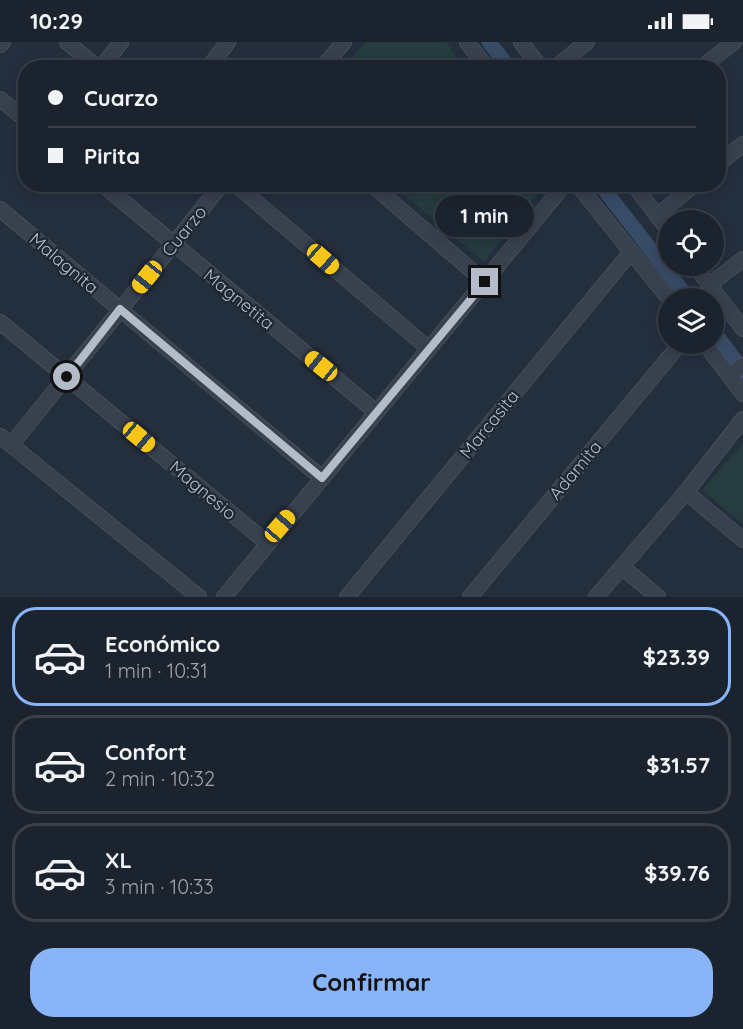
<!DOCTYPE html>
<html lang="es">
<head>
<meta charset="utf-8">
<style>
	:root { --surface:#1b232e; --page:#282f3a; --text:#f1f3f6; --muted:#a0a4aa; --line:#39404a; --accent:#8ab4f8 }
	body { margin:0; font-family:Quicksand,sans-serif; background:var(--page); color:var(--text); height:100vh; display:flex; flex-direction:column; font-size:22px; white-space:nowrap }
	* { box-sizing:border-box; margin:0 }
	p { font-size:20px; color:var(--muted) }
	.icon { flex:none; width:33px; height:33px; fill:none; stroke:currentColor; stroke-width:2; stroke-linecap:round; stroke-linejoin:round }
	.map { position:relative; height:555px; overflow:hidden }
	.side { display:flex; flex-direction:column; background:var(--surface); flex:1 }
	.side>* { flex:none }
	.hud { position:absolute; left:18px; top:18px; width:708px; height:132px; border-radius:24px; box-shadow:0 3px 15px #0003,0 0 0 2px var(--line); display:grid; align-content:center; height:132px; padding:0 30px; background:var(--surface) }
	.buttons { position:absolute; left:658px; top:168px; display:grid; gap:12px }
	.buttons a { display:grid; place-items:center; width:66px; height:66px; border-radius:50%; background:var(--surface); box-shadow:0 3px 15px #0003,0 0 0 2px var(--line); font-size:30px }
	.end { position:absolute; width:27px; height:27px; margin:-14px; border:8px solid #b4bcc9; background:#111; box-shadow:0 0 0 3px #111 }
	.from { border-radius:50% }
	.bubble { position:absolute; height:42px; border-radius:21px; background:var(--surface); box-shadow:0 3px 15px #0003,0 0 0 2px var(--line); font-size:20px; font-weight:700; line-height:42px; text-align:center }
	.car { position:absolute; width:18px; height:36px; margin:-18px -9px; border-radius:8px; box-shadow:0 0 4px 2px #0007; background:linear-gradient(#f5c518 24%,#345 0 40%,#f5c518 0 76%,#345 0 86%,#f5c518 0) }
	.hud b { display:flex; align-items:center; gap:21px; height:57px; font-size:22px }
	.hud b+b { border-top:2px solid var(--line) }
	.hud i { width:15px; height:15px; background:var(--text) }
	ul { padding:10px 0 0; list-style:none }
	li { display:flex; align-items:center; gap:18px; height:99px; margin:0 12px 9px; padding:0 18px; border:3px solid var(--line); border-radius:24px }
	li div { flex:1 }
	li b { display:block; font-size:22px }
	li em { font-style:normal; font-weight:700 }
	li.current { border-color:var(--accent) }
	li>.icon { width:54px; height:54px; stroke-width:1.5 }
	.cta { display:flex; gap:12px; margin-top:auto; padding:12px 30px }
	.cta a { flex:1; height:69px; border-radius:24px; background:var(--accent); color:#111; font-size:24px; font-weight:700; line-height:69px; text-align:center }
	.status { display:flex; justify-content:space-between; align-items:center; height:42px; padding:0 30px; background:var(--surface); direction:ltr }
	.status svg { height:16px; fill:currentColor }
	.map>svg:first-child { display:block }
	.green { fill:#263c3f }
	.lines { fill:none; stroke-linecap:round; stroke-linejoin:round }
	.canal { stroke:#394c67; stroke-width:15 }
	.minor-casing { stroke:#565f6c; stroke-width:16 }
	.minor { stroke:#38414e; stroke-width:15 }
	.route { stroke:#b4bcc9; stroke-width:8 }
	.labels { text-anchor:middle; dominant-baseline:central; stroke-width:4.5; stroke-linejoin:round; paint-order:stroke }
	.street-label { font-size:18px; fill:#b4bcc9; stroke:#1d2633 }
</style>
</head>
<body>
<div class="status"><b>10:29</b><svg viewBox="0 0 49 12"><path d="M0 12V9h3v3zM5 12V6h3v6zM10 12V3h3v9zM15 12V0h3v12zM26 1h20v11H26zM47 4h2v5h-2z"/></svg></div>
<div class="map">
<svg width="743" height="555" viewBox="0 0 743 555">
	<rect width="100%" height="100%" fill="#242f3e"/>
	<!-- green -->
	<g class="green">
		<polygon points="366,0 446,0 464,25 343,25"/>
		<polygon points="393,143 545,143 484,220"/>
		<polygon points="743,401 743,482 702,448"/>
	</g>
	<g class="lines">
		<!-- canal -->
		<g class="canal">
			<polyline points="489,0 509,26"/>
			<polyline points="600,142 688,256"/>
			<polyline points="714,290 743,329"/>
		</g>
		<defs>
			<g id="minor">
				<polyline points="67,0 98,26"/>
				<polyline points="467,0 487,26"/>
				<polyline points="521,0 541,26"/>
				<polyline points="0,3 3,0"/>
				<polyline points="101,26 121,0"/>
				<polyline points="208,26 228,0"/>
				<polyline points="322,26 344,0"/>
				<polyline points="555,26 587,0"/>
				<polyline points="701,26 734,0"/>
				<polyline points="0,57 26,78"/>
				<polyline points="718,122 743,102"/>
				<polyline points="102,142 376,370"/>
				<polyline points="235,142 429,307"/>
				<polyline points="371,142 485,240"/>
				<polyline points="577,142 669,257"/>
				<polyline points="633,142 669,189"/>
				<polyline points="0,167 322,436"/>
				<polyline points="657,174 695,142"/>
				<polyline points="695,224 743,287"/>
				<polyline points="709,243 743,217"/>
				<polyline points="0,280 267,501"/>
				<polyline points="705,302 743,352"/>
				<polyline points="730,334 743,323"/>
				<polyline points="0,394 199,555"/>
				<polyline points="11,403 222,142"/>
				<polyline points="686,450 743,498"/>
				<polyline points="622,525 658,555"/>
				<polyline points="224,555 565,142"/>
				<polyline points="347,555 631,210"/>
				<polyline points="470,555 680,302"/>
				<polyline points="596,555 686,450 743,377"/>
			</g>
		</defs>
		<!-- minor casing -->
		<use href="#minor" class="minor-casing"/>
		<!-- minor -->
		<use href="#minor" class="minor"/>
	</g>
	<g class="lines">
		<!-- route -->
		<polyline class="route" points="67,335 120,267 322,436 485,240"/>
	</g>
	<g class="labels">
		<!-- street labels -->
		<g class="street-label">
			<text transform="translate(184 189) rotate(-51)">Cuarzo</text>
			<text transform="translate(64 221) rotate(40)">Malagnita</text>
			<text transform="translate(239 257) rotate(39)">Magnetita</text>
			<text transform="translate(489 382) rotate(-51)">Marcasita</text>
			<text transform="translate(575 428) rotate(-50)">Adamita</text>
			<text transform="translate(203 448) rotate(40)">Magnesio</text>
		</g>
	</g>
</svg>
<div class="buttons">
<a><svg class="icon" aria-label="locate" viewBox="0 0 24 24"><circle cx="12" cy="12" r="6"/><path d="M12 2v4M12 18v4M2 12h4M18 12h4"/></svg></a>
<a><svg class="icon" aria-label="layers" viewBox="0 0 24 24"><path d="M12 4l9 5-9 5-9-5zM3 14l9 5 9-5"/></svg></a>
</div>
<i class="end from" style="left:67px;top:335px"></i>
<i class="end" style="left:485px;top:240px"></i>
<div class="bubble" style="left:435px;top:153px;width:99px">1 min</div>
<i class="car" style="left:323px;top:217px;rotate:131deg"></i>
<i class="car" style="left:147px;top:235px;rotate:219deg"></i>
<i class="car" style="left:321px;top:324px;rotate:309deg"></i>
<i class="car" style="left:139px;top:395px;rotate:130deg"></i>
<i class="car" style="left:280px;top:484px;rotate:41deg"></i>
<div class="hud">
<b><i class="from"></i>Cuarzo</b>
<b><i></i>Pirita</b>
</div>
</div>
<section class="side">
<ul>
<li class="current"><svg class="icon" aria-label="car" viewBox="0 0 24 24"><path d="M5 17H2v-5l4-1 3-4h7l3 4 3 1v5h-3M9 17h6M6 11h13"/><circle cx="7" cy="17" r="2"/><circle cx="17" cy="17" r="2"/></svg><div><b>Económico</b><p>1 min · 10:31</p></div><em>$23.39</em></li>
<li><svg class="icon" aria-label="car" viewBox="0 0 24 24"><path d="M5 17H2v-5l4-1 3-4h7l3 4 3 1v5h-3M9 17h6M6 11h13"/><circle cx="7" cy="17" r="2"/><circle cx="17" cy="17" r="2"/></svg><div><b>Confort</b><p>2 min · 10:32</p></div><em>$31.57</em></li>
<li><svg class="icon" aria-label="car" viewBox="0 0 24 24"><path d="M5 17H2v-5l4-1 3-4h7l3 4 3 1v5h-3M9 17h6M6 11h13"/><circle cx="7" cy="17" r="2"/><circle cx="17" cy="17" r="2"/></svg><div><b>XL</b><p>3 min · 10:33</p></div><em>$39.76</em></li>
</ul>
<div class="cta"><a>Confirmar</a></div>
</section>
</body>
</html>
